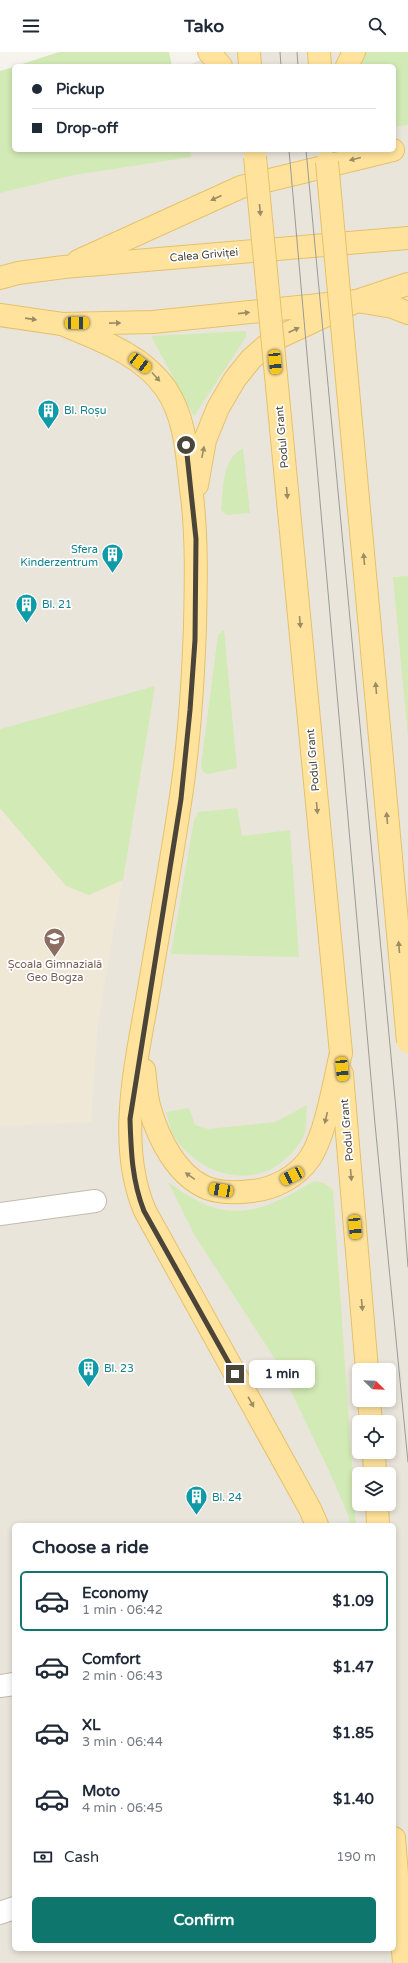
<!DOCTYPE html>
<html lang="en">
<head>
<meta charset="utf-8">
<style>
	:root { --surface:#fff; --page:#f2f2f3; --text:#1f2937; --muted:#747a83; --line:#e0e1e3; --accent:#0f766e }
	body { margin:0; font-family:"Varela Round",sans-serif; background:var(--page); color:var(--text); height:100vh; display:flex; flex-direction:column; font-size:15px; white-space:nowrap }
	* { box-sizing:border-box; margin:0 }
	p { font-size:13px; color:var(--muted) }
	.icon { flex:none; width:22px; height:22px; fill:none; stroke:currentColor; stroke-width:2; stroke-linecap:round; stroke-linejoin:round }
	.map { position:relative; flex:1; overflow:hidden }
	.side { position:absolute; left:12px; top:1471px; width:384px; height:428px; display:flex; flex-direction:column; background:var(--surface); border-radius:6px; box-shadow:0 2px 6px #0003 }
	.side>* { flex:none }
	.hud { position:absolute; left:12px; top:12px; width:384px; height:88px; border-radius:6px; box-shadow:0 2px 6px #0003; display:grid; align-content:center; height:88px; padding:0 20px; background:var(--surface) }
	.needle { width:26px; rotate:113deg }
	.fabs { position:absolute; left:352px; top:1311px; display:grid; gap:8px }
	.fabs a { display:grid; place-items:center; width:44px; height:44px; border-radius:6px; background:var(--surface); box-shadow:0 2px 6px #0003; font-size:20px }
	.end { position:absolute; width:18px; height:18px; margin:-9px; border:5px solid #4b4439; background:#fff; box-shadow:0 0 0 2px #fff }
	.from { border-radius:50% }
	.bubble { position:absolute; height:28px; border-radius:6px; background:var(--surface); box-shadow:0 2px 6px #0003; font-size:13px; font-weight:700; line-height:28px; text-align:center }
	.car { position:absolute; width:12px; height:24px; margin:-12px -6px; border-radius:5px; box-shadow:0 0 3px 1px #0007; background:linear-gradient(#f5c518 24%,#345 0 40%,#f5c518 0 76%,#345 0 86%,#f5c518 0) }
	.hud b { display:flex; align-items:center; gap:14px; height:38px; font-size:15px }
	.hud b+b { border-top:1px solid var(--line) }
	.hud i { width:10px; height:10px; background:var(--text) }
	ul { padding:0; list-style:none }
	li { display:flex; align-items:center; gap:12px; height:60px; margin:0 8px 6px; padding:0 12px; border:2px solid transparent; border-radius:6px }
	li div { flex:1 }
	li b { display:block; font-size:15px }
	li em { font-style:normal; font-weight:700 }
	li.on { border-color:var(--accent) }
	li>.icon { width:36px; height:36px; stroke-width:1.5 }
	h2 { padding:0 20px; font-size:18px; line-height:48px }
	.pay { display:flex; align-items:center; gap:10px; height:44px; padding:0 20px; font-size:15px }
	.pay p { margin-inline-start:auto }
	.primary-button { display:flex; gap:8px; margin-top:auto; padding:8px 20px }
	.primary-button a { flex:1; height:46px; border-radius:6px; background:var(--accent); color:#fff; font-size:16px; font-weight:700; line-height:46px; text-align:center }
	header { display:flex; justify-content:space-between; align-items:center; height:52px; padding:0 20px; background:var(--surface); font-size:18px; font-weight:700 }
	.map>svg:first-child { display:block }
	.residential { fill:#eae5da; fill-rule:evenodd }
	.education { fill:#efe8d6 }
	.green { fill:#d2eab5 }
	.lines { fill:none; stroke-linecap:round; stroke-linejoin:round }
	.minor-casing { stroke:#c2bbae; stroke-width:24 }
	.primary-casing { stroke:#e6c16a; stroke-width:24 }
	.minor { stroke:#fff; stroke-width:22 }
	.primary { stroke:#ffe39c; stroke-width:22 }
	.tram { stroke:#9a9a9a; stroke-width:1 }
	.primary-bridge-casing { stroke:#e6c16a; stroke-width:24; stroke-linecap:butt }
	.primary-bridge { stroke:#ffe39c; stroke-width:22 }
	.oneway { fill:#9c8c66 }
	.route { stroke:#4b4439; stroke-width:5 }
	.labels { text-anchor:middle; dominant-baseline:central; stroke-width:3.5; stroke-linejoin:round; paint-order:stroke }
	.street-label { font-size:11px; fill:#4b4439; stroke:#fff }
	.culture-label { font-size:11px; fill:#0d838f; stroke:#fff; text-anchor:start }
	.education-label { font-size:11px; fill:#785e54; stroke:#fff }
</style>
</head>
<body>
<header><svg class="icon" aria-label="menu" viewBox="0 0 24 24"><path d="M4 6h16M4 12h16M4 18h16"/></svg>Tako<svg class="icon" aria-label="search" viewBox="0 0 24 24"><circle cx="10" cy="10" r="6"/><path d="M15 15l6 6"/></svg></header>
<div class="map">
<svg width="408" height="1911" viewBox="0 0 408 1911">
	<rect width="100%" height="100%" fill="#f6f3ec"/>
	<!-- residential -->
	<path class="residential" d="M217,0H408V1911H0V101L14,98H394V14H187ZM359,1318H389V1348H359ZM359,1370H389V1400H359ZM359,1422H389V1452H359ZM14,1473H394V1897H14Z"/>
	<!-- education -->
	<polygon class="education" points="155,634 98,970 91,1070 0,1074 0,677"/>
	<!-- green -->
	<g class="green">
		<polygon points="59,0 169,0 172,14 16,14"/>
		<polygon points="341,0 408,0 408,73 394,75 394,14 343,14"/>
		<polygon points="14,15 14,98 190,98 191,105 74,123 0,141 0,19"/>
		<polygon points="246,279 246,285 194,364 151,284"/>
		<path d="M243,396L250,461L227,463L221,458C224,436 221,408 243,396Z"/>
		<polygon points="408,524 408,686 393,525"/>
		<polygon points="224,578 237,716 208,722 203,720 201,714 218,583"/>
		<polygon points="155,634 123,828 89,843 66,834 0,756 0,677"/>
		<polygon points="237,756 242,784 290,778 299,905 171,902 194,768 198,760"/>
		<path d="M307,1053C306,1063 307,1073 304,1083C300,1093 291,1102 283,1109C248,1138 199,1121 175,1086C170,1080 169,1068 166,1060L189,1056L195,1073L208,1077L275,1070Z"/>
		<path d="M314,1129L324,1131L333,1138L356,1473H350L349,1465L331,1423L277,1310L195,1184L168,1130C177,1136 186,1143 196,1148C241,1172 275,1152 314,1129Z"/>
	</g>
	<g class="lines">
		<defs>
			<g id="minor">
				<polyline points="0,1162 95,1149"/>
				<polyline points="0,1634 14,1632"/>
				<polyline points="0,1861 14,1856"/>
			</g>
			<g id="primary">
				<polyline points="209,0 221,14"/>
				<polyline points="249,0 250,14"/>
				<polyline points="319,0 320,14"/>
				<polyline points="347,14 354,0"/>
				<polyline points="78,209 241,135 393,98"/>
				<polyline points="0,226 18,221 64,215 408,186"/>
				<polyline points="0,263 62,272 153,270 357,249 393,255 408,261"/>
				<path d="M62,272C99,288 142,302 166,337C187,368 187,408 192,444C197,487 196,530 195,574C193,632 189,693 180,751C171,811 160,871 150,931C138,1004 115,1089 145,1159L310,1457L317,1473"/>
				<polyline points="197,433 205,388 218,356 235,327 251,307 273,288 357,249 408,232"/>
				<path d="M144,1018C146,1031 146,1045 150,1057C158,1086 177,1124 207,1136C220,1141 237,1141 252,1139C274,1137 297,1125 310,1106C326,1082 334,1030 341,1001"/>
				<polyline points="342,1022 367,1318"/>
				<polyline points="369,1348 371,1370"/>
				<polyline points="374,1400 375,1422"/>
				<polyline points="377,1452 378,1473"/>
				<polyline points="394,1786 404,1911"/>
			</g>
		</defs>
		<!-- minor casing -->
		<use href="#minor" class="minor-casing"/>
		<!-- primary casing -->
		<use href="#primary" class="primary-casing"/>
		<!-- minor -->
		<use href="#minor" class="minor"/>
		<!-- primary -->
		<use href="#primary" class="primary"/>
		<!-- tram -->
		<g class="tram">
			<polyline points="280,0 281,14"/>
			<polyline points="297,0 298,14"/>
			<polyline points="289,98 375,1072 408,1410"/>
			<polyline points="306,98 397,1068 408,1215"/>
		</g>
		<defs>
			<g id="primary-bridge">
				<polyline points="255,105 341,1001"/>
				<polyline points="327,110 408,990"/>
			</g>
		</defs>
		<!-- primary-bridge casing -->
		<use href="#primary-bridge" class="primary-bridge-casing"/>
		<!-- primary-bridge -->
		<use href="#primary-bridge" class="primary-bridge"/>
	</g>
	<!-- one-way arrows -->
	<defs><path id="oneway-solid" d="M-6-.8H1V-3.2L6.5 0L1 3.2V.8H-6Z"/></defs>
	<g class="oneway">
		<use href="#oneway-solid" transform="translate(355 107) rotate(166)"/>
		<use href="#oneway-solid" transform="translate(216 146) rotate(156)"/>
		<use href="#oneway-solid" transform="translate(260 158) rotate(85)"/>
		<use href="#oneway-solid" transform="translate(244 261) rotate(-6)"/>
		<use href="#oneway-solid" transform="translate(31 267) rotate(8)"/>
		<use href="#oneway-solid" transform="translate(115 271) rotate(-1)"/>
		<use href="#oneway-solid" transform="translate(294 278) rotate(-25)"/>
		<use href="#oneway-solid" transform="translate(156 325) rotate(48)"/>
		<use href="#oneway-solid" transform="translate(203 400) rotate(-79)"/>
		<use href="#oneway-solid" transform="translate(287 441) rotate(85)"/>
		<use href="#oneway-solid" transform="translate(364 507) rotate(-95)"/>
		<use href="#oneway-solid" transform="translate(300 570) rotate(85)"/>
		<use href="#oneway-solid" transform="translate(376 636) rotate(-95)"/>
		<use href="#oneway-solid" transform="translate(317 756) rotate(85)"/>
		<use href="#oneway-solid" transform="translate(387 766) rotate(-95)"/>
		<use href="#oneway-solid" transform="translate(399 895) rotate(-95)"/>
		<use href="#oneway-solid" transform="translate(326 1066) rotate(103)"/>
		<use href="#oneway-solid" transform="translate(351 1123) rotate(85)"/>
		<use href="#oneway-solid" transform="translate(190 1124) rotate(-145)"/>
		<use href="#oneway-solid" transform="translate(362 1253) rotate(85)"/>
		<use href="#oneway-solid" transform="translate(251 1350) rotate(61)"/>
	</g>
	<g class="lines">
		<!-- route -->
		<path class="route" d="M186,393L196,487L195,588L190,658L181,747L130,1067C131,1099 132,1129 144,1159L235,1322"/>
	</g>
	<!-- icons -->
	<defs>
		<symbol id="building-pin" viewBox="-11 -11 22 30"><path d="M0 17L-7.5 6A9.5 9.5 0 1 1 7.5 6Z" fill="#0f9aa8" stroke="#fff"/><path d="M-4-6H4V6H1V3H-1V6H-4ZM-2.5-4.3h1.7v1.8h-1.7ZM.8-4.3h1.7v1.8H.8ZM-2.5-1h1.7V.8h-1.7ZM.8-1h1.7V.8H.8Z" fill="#fff"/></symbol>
		<symbol id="school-pin" viewBox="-11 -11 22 30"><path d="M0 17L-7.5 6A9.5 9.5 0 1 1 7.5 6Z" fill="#8d6e63" stroke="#fff"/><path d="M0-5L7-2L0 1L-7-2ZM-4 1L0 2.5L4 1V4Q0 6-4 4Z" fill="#fff"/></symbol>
	</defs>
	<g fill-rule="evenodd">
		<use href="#building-pin" x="36" y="346" width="25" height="34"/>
		<use href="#building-pin" x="100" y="490" width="25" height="34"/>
		<use href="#building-pin" x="14" y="540" width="25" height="34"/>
		<use href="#school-pin" x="42" y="874" width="25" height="34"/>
		<use href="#building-pin" x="76" y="1304" width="25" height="34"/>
		<use href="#building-pin" x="184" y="1432" width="25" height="34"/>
	</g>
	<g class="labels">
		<!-- street labels -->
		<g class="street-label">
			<text transform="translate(204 203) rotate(-5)">Calea Griviței</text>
			<text transform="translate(282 385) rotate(-95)">Podul Grant</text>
			<text transform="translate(313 708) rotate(-95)">Podul Grant</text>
			<text transform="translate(347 1078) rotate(-95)">Podul Grant</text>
		</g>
		<!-- culture labels -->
		<g class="culture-label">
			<text x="64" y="358">Bl. Roșu</text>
			<text x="98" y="497" text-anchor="end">Sfera<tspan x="98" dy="13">Kinderzentrum</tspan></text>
			<text x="42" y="552">Bl. 21</text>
			<text x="104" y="1316">Bl. 23</text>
			<text x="212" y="1445">Bl. 24</text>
		</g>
		<!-- education labels -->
		<g class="education-label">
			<text x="55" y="912">Școala Gimnazială<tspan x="55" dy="13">Geo Bogza</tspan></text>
		</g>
	</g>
</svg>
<div class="fabs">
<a><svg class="needle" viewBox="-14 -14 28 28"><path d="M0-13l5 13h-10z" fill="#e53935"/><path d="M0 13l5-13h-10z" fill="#747a83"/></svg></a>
<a><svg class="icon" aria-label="locate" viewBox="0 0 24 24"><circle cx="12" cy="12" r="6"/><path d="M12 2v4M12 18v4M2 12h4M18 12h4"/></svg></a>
<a><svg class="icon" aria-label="layers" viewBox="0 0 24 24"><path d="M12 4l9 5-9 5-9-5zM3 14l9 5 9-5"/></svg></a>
</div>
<i class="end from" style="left:186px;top:393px"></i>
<i class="end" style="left:235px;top:1322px"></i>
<div class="bubble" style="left:249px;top:1308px;width:66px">1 min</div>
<i class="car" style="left:77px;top:271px;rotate:89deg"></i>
<i class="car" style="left:275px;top:310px;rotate:175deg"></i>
<i class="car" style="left:140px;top:311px;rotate:127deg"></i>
<i class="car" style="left:342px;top:1017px;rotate:175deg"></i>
<i class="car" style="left:292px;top:1124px;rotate:243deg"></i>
<i class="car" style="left:221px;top:1138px;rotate:280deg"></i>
<i class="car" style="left:355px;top:1175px;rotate:175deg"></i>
<div class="hud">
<b><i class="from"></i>Pickup</b>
<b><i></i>Drop-off</b>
</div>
<section class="side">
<h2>Choose a ride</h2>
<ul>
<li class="on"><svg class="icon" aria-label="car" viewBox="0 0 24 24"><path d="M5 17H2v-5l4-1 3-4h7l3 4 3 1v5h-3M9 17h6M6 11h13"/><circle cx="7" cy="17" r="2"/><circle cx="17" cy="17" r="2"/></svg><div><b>Economy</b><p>1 min · 06:42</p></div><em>$1.09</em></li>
<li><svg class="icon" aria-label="car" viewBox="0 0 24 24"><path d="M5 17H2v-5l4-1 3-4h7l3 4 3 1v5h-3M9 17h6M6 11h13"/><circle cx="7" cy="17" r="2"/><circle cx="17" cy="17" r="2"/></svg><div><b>Comfort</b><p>2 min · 06:43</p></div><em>$1.47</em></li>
<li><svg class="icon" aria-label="car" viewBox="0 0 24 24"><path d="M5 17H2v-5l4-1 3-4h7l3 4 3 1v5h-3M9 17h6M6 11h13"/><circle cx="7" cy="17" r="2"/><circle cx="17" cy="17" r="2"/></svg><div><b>XL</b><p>3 min · 06:44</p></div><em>$1.85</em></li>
<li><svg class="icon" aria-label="car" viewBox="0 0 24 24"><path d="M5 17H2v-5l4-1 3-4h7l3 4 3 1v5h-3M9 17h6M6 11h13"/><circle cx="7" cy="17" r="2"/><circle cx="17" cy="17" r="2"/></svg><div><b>Moto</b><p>4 min · 06:45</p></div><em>$1.40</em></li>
</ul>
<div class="pay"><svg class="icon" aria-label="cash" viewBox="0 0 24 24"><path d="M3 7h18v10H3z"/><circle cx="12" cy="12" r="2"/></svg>Cash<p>190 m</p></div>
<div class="primary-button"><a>Confirm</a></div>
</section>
</div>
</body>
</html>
